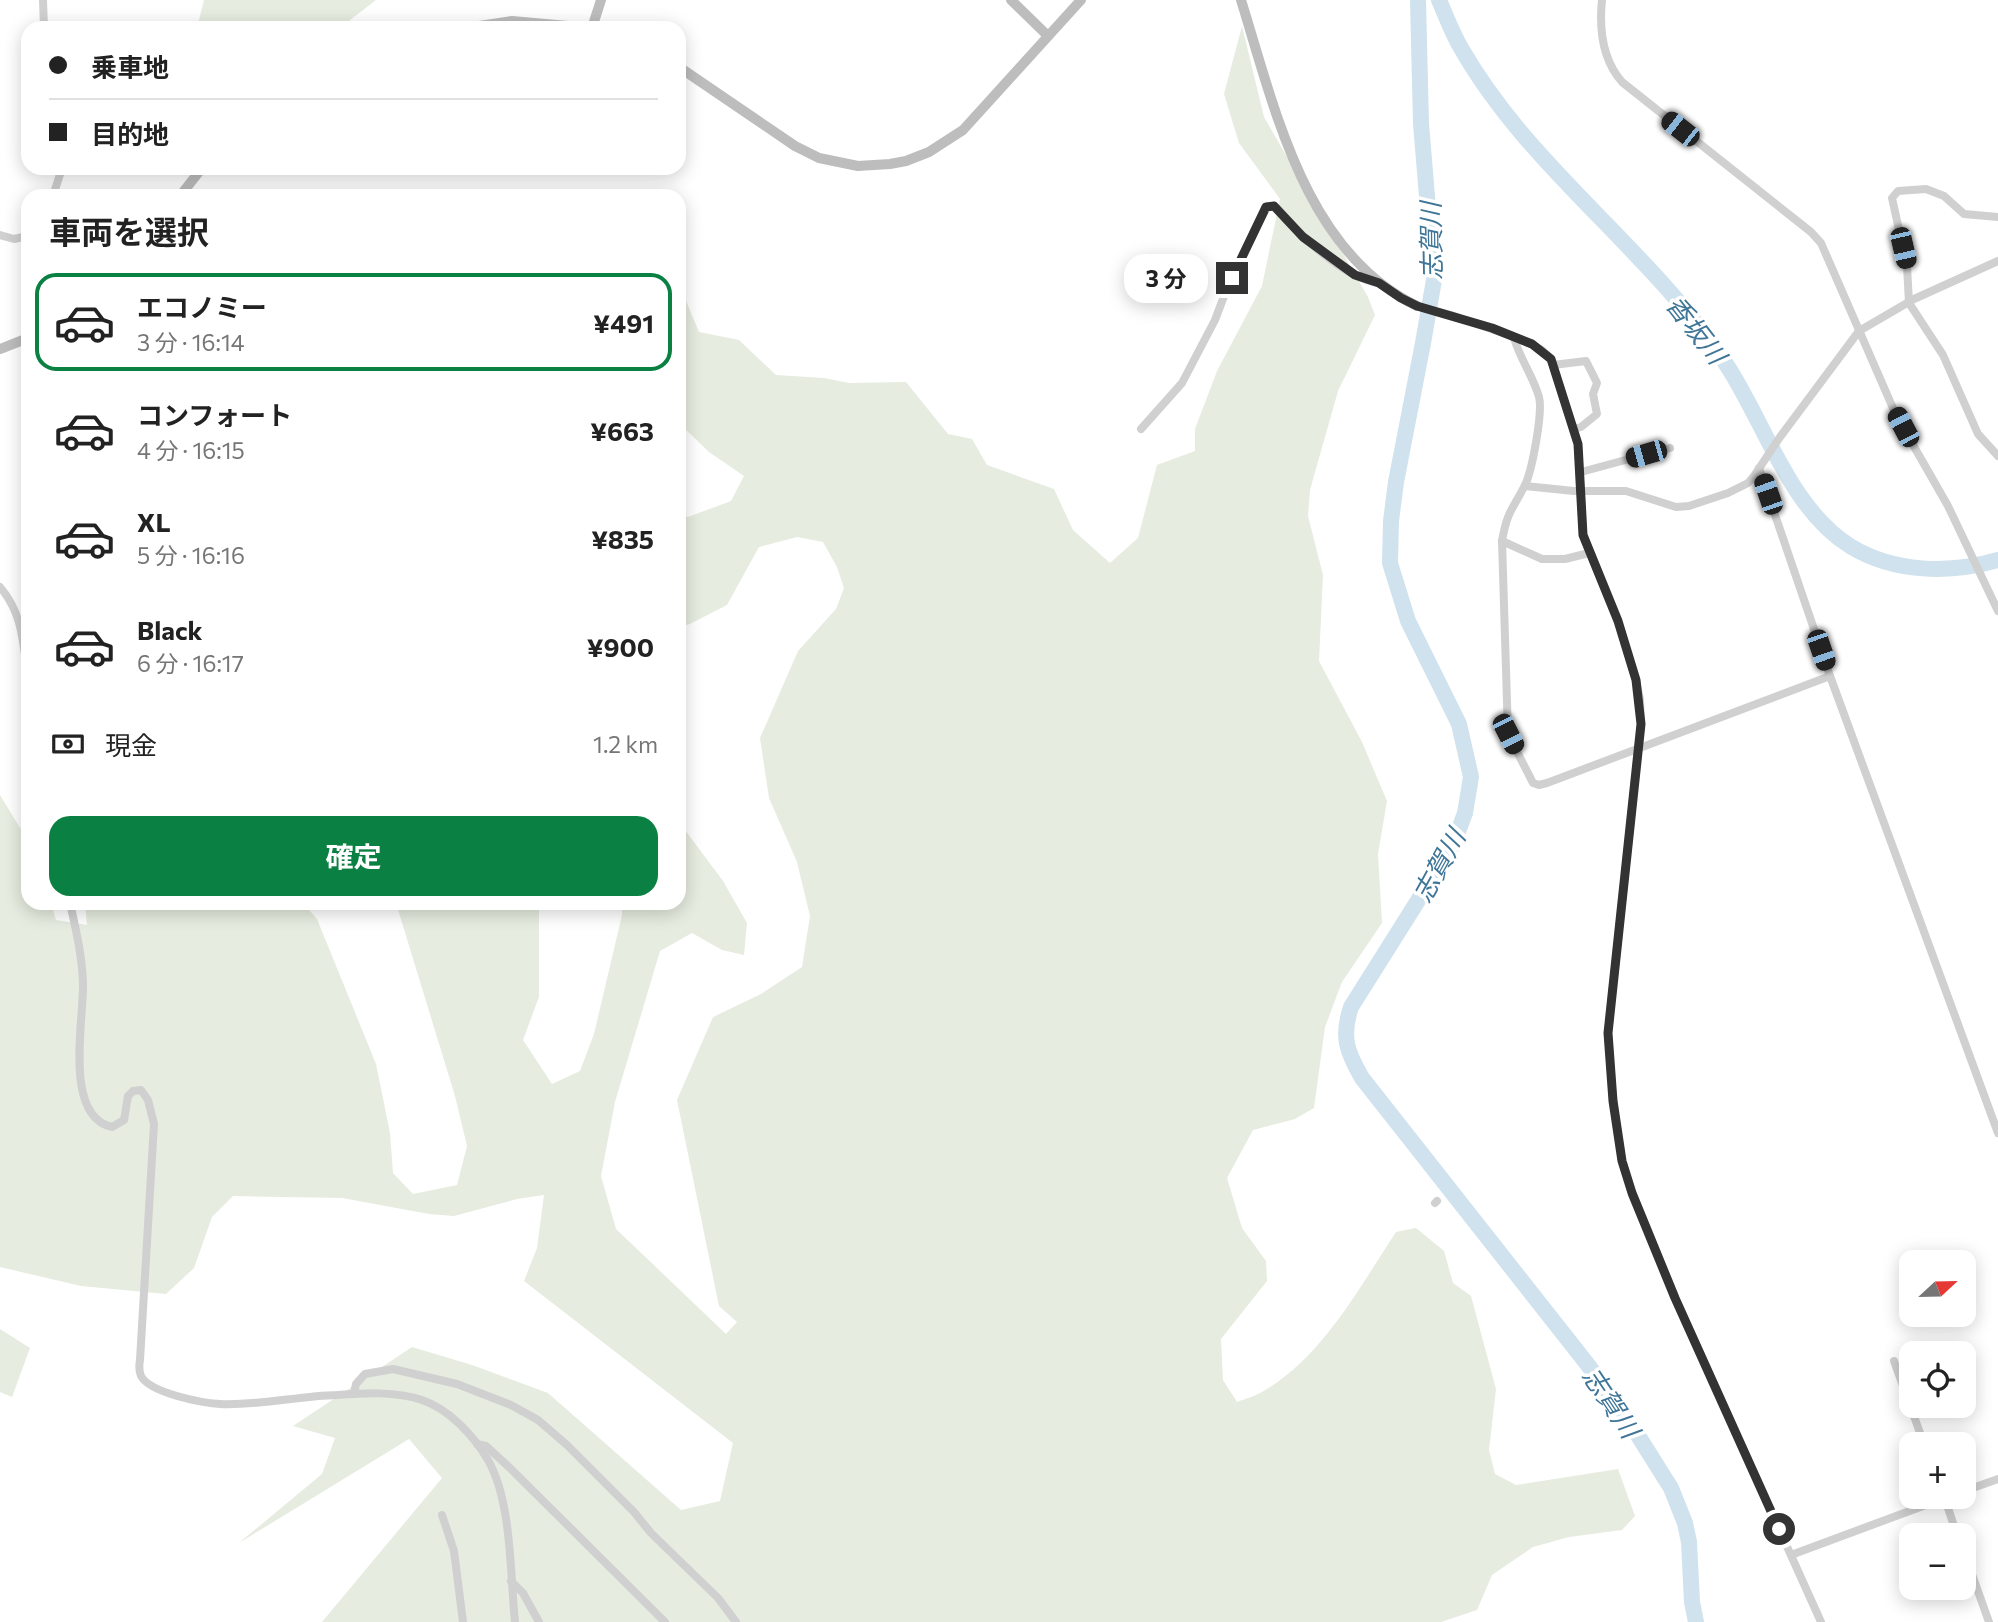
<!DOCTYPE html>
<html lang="ja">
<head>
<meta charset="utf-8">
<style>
	:root { --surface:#fff; --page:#f2f2f2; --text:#222; --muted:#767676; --line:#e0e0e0; --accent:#0b8043 }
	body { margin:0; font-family:Commissioner,"Noto Sans JP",sans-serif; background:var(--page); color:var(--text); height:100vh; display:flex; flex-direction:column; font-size:26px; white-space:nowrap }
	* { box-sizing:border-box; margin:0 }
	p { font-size:23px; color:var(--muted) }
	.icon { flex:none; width:38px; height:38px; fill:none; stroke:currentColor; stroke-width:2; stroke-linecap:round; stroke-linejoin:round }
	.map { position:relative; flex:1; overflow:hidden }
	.drawer { position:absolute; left:21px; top:189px; width:665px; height:721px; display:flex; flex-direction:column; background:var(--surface); border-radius:21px; box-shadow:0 4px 18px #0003 }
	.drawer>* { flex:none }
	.guide { position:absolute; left:21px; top:21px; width:665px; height:154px; border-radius:21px; box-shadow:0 4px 18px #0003; display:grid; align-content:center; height:154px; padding:0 28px; background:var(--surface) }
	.needle { width:46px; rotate:68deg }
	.tools { position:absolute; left:1899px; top:1250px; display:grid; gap:14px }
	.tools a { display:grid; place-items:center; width:77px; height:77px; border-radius:14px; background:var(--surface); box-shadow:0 4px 18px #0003; font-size:35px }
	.end { position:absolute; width:32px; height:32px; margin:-16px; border:9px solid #333; background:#fff; box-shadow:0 0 0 4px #fff }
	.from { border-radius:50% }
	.bubble { position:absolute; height:49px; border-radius:21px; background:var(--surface); box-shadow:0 4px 18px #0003; font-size:23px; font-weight:700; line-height:49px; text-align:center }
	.car { position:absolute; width:21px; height:42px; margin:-21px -10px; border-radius:9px; box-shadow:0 0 5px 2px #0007; background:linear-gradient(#222 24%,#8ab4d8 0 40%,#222 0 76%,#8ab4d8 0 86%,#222 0) }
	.guide b { display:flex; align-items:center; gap:24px; height:66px; font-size:26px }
	.guide b+b { border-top:2px solid var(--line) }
	.guide i { width:18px; height:18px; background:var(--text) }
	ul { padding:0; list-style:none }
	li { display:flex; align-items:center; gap:21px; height:98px; margin:0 14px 10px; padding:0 14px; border:4px solid transparent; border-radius:21px }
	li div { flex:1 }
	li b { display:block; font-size:26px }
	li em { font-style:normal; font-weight:700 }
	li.on { border-color:var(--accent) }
	li>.icon { width:63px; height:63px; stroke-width:1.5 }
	h2 { padding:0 28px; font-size:32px; line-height:84px }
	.pay { display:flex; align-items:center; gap:18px; height:77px; padding:0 28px; font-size:26px }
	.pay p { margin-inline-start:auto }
	.action { display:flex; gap:14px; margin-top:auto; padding:14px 28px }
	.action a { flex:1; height:80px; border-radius:21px; background:var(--accent); color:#fff; font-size:28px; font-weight:700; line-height:80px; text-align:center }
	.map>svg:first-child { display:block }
	.green { fill:#e6ecdf }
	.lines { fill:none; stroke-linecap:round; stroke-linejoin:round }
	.river { stroke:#cfe2ee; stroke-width:16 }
	.street { stroke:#d0d0d0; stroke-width:8 }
	.secondary { stroke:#bdbdbd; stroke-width:10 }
	.route { stroke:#333; stroke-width:9 }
	.labels { text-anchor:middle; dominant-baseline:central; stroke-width:7; stroke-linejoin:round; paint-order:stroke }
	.water-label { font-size:26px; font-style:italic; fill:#3f7597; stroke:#fff }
</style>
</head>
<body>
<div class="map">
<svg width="1998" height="1622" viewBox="0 0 1998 1622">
	<rect width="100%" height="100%" fill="#fff"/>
	<!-- green -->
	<g class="green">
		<polygon points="204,0 376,0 350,20 346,28 197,28"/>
		<path d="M1242,26L1264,117L1368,297L1375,315L1338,391L1310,490L1308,516L1323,575L1319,661L1362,742L1387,801L1378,854L1382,923L1342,982L1325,1027L1314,1108L1295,1119L1253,1130L1227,1178L1242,1228L1266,1261L1267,1281L1221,1339L1223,1380L1237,1402C1245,1399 1255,1396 1262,1392C1322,1358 1359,1288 1396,1232L1416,1228L1444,1251L1453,1283L1471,1296L1496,1389L1489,1450L1495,1474L1516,1485L1618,1469L1635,1516L1622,1530L1569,1537L1533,1547L1492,1575L1477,1610L1441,1622H322L442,1478L409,1439L239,1543L322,1474L335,1438L293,1426L412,1347L472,1365L548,1393L681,1510L720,1501L733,1443L524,1281L537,1248L544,1195L517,1199L454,1216L429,1214L342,1198L233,1196L212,1217L194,1268L166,1294L81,1286L0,1267V795L28,841V903H51L56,920L87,925L85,903H303L317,919L376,1064L390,1133L393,1173L413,1194L457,1185L467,1146L455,1096L396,903H539V997L523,1040L552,1084L580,1071L594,1034L622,915V903H679V822L723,881L747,923L744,955L722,950L692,933L660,951L615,1102L601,1176L616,1229L726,1334L737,1322L719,1306L677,1100L713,1017L761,994L802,967L810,916L797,862L769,798L760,738L798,651L836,609L844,588L837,567L823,542L797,537L759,547L727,605L690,624L679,627V514L688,517L731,501L744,476L709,452L679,423V291L684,296L699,332L739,340L776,375L824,378L849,383L906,382L948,434L972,439L987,465L1054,489L1073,530L1110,563L1138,538L1157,465L1195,451V429L1217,371L1262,286L1280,199L1239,143L1224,94Z"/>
		<polygon points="0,1329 30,1348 12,1397 0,1392"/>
	</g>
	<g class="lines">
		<!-- river -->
		<g class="river">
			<path d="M1418,0L1421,124L1434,280L1423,343L1396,482L1391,521L1390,563L1408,621L1459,724L1471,777L1465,813L1453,845L1351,1007C1341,1037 1347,1052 1362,1078L1588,1365L1627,1418L1671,1488L1685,1523L1689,1542L1692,1602L1696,1622"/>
			<path d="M1439,0C1446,16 1452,33 1461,48C1530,169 1650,249 1726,364C1764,421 1789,508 1850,546C1894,573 1950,574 1998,560"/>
		</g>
		<!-- street -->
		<g class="street">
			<polyline points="43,0 44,28"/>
			<path d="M1602,0C1599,29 1602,59 1622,82L1811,232L1821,243L1896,415L1948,506L1998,611"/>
			<polyline points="53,196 62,168"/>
			<polyline points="1998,217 1964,214 1944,196 1926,189 1898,191 1892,198 1907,266 1909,303 1943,355 1978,434 1998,456"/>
			<polyline points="0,235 14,239 28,236"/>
			<polyline points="1417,306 1451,315 1523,340 1542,350 1551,359 1578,444 1583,535 1618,621 1636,680 1640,699 1641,724 1608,1033 1613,1101 1622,1161 1632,1193 1675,1298 1821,1622"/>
			<path d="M1514,338C1520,359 1534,378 1539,397C1543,412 1532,473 1524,487C1512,510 1507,512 1502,541L1508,734L1533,783L1539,785L1547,783L1830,676"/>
			<polyline points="1553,365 1586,361 1597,383 1593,394 1597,414 1581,427 1574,429"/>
			<path d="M1141,429L1182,383L1215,320L1226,291L1266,207L1274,206C1299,233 1341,278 1379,283"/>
			<polyline points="1759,468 1830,676 1998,1133"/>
			<polyline points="1581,472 1670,448"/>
			<polyline points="1525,486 1574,491 1626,491 1676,507 1689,506 1728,493 1748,483 1754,476 1780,437 1859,331 1914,299 1998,261"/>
			<polyline points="1502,541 1542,559 1565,559 1589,553"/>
			<path d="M0,587C23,614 23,643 28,678"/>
			<path d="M70,903C76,930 82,955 83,983C84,1020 63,1116 112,1127L124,1120L128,1096L133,1091L141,1090L148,1100L154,1124L140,1360C139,1365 139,1371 141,1376C150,1393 202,1403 220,1404C259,1406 298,1396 337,1395C364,1393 395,1391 422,1400C449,1409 474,1436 488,1460C512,1502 510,1574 515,1622"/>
			<polyline points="1435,1203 1437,1201"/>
			<polyline points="1894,1361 1924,1444"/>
			<polyline points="354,1394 356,1384 365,1374 393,1369 457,1384 511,1405 538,1420 567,1445 634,1512 651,1533 718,1598 736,1622"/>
			<polyline points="477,1444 486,1446 510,1468 665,1622"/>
			<polyline points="1964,1491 1998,1479"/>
			<polyline points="1944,1496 1957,1535"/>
			<polyline points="442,1515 454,1551 463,1622"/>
			<polyline points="1964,1552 1989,1622"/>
			<polyline points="1791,1555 1950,1496"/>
			<polyline points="511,1581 523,1593 539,1622"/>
		</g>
		<!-- secondary -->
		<g class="secondary">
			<polyline points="1011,0 1048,36"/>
			<path d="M1241,0C1275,109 1305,252 1417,306"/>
			<polyline points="466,28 512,21 590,28"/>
			<polyline points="592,28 601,0"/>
			<polyline points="679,67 795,146 819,158 858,166 890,164 906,161 929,152 963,130 1081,0"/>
			<polyline points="180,196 202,168"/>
			<polyline points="0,349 28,338"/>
		</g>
	</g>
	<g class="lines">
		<!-- route -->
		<polyline class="route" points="1232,278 1266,207 1274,206 1303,237 1355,275 1379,283 1401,298 1417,306 1492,328 1532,344 1551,359 1578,444 1583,535 1618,621 1636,680 1641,724 1608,1033 1613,1101 1622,1161 1632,1193 1675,1298 1779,1529"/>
	</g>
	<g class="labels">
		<!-- water labels -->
		<g class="water-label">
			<text transform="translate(1430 241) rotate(-91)">志賀川</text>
			<text transform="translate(1697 329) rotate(52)">香坂川</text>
			<text transform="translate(1438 865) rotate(-61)">志賀川</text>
			<text transform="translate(1612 1402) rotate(56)">志賀川</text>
		</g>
	</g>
</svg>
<div class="tools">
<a><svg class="needle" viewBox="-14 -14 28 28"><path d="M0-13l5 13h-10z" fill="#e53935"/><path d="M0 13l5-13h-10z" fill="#767676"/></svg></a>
<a><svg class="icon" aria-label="locate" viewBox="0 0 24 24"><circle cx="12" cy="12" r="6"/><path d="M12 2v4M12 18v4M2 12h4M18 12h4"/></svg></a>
<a>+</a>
<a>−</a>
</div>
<i class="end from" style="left:1779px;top:1529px"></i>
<i class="end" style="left:1232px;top:278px"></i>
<div class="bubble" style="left:1124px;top:254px;width:84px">3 分</div>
<i class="car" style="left:1680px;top:129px;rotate:308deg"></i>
<i class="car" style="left:1903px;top:248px;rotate:167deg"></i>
<i class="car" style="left:1903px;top:427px;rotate:332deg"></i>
<i class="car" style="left:1646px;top:454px;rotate:254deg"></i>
<i class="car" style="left:1768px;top:494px;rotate:341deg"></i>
<i class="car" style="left:1821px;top:650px;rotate:161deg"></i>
<i class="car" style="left:1508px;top:734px;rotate:153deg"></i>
<div class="guide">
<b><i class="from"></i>乗車地</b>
<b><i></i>目的地</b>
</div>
<section class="drawer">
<h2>車両を選択</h2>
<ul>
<li class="on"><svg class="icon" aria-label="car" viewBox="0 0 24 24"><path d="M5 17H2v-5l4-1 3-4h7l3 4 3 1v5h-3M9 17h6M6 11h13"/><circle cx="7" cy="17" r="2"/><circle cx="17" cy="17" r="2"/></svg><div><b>エコノミー</b><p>3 分 · 16:14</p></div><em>¥491</em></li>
<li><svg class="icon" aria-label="car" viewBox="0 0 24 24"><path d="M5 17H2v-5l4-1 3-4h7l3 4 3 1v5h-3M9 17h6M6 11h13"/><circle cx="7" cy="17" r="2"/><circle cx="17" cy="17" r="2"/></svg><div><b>コンフォート</b><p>4 分 · 16:15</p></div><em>¥663</em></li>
<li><svg class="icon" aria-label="car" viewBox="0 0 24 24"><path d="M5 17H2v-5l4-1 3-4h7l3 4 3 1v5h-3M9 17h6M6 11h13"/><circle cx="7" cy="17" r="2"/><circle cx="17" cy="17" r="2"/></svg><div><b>XL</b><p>5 分 · 16:16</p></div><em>¥835</em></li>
<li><svg class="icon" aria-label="car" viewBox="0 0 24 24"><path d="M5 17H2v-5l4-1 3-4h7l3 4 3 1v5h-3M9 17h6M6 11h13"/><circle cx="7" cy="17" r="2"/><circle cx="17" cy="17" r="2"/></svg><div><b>Black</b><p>6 分 · 16:17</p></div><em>¥900</em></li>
</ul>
<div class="pay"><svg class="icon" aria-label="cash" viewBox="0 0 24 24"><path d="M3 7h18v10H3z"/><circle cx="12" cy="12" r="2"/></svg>現金<p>1.2 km</p></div>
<div class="action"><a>確定</a></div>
</section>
</div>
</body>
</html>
